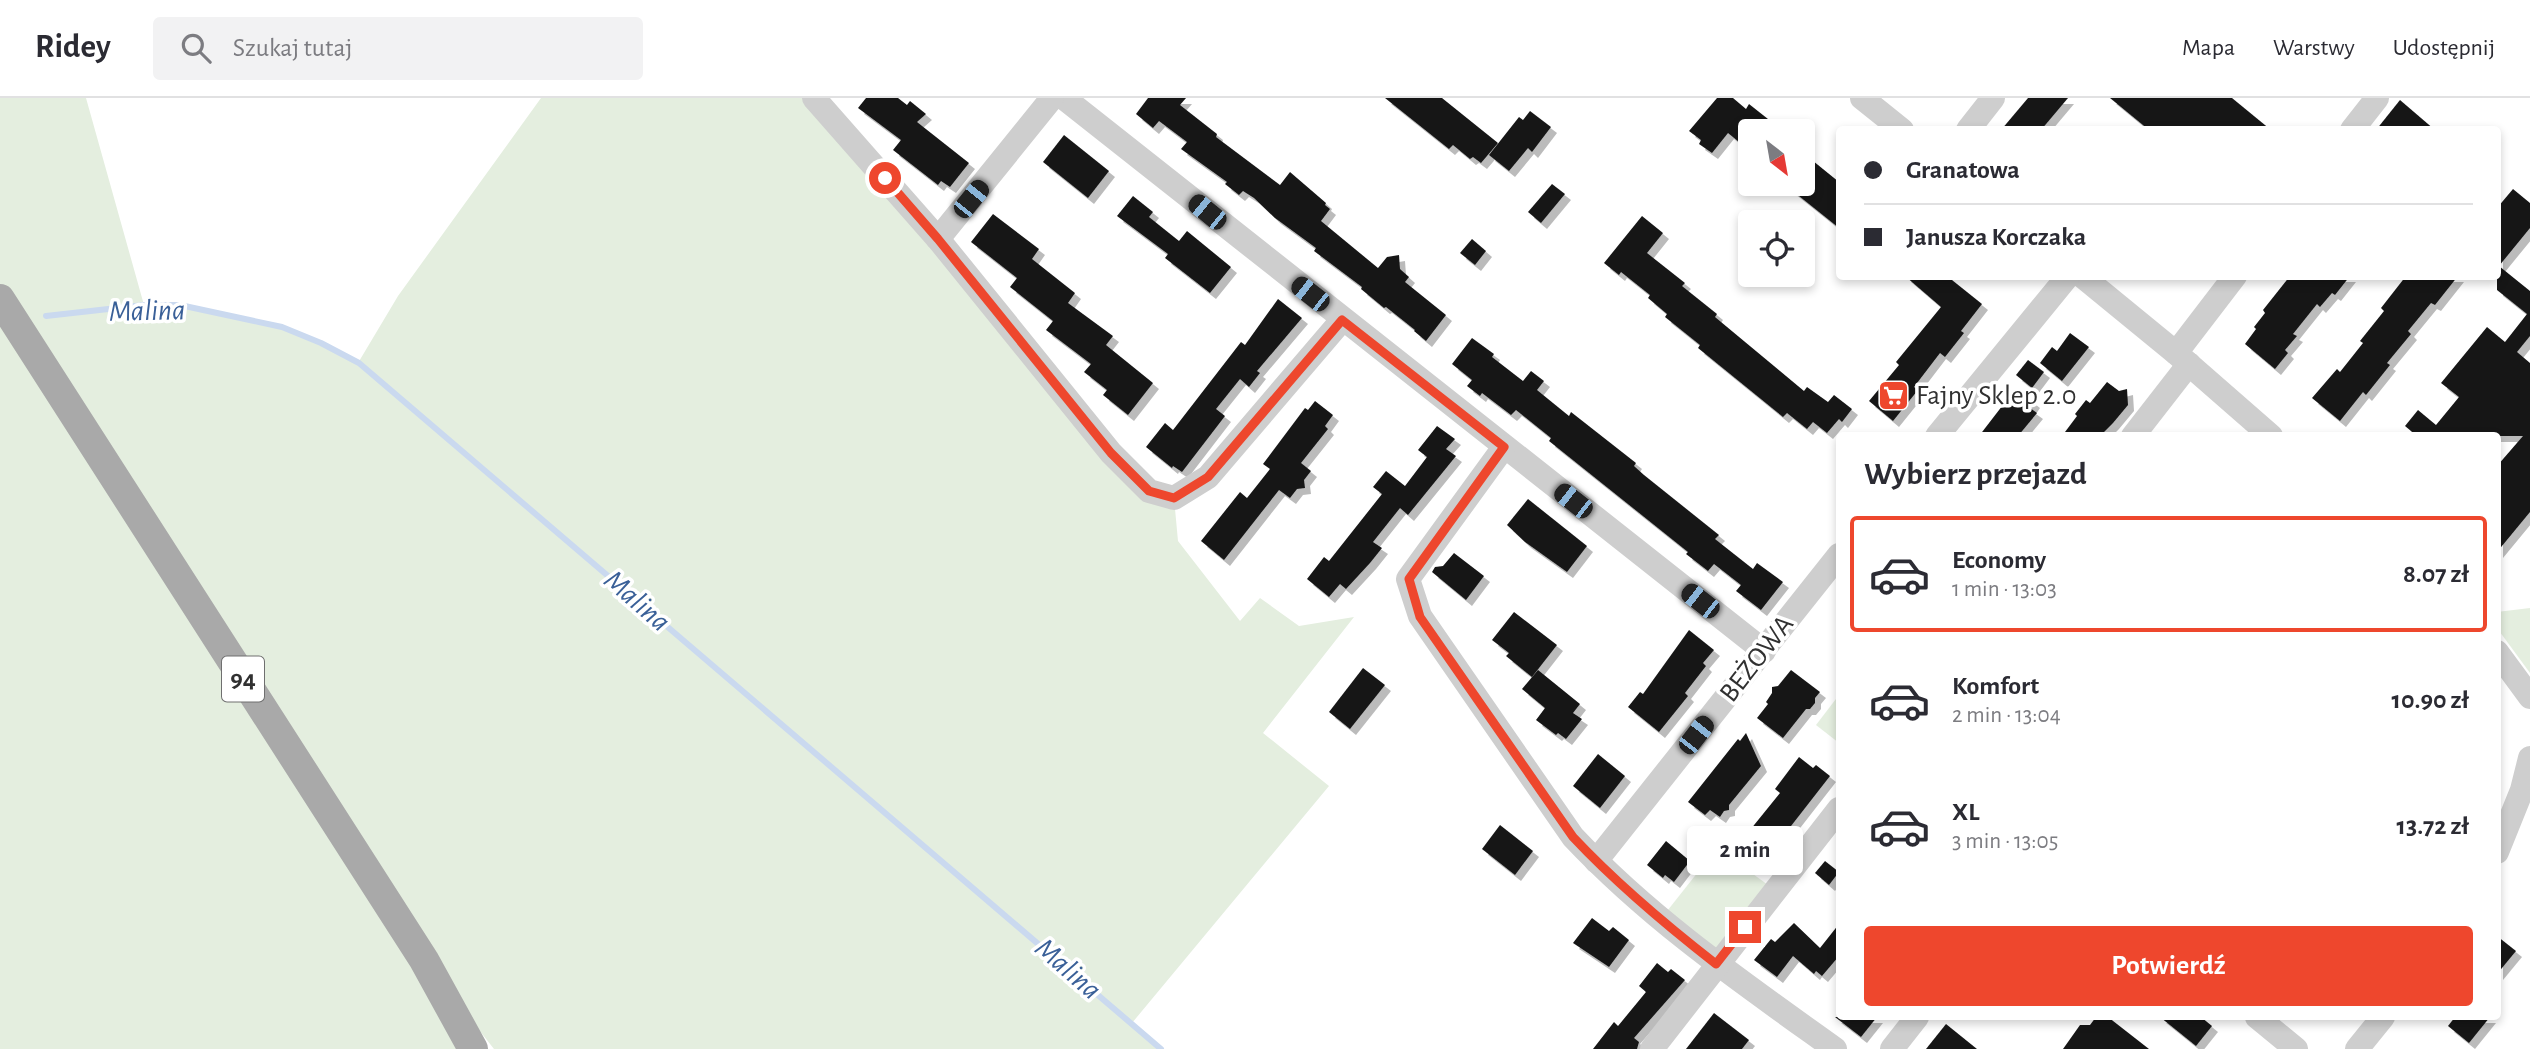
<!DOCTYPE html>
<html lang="pl">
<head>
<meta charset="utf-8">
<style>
	:root { --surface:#fff; --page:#f2f2f3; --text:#2b2b33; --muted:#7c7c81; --line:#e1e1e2; --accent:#ee472d }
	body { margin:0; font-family:"Alegreya Sans",sans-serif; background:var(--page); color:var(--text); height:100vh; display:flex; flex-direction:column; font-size:26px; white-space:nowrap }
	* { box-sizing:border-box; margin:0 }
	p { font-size:23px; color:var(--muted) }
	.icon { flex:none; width:38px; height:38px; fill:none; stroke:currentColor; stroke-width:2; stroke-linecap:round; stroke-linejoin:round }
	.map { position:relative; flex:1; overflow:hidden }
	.sheet { position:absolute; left:1836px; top:334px; width:665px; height:588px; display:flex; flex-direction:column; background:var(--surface); border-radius:7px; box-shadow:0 4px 10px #0003 }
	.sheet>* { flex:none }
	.top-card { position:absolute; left:1836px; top:28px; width:665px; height:154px; border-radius:7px; box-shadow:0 4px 10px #0003; display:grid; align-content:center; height:154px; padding:0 28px; background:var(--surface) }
	.needle { width:46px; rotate:149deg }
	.buttons { position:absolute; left:1738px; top:21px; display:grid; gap:14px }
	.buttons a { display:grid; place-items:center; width:77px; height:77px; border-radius:7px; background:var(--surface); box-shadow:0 4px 10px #0003; font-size:35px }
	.end { position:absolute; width:32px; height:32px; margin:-16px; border:9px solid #ee472d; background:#fff; box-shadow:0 0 0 4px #fff }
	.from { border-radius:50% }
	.bubble { position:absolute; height:49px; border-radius:7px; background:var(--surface); box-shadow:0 4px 10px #0003; font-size:23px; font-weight:700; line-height:49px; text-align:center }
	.car { position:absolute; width:21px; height:42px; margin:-21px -10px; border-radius:9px; box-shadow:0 0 5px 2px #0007; background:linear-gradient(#222 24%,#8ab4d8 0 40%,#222 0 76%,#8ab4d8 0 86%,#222 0) }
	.top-card b { display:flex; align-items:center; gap:24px; height:66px; font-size:26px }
	.top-card b+b { border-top:2px solid var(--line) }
	.top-card i { width:18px; height:18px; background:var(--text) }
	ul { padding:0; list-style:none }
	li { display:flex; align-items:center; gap:21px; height:116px; margin:0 14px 10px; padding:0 14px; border:4px solid transparent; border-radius:7px }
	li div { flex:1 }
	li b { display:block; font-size:26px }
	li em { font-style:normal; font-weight:700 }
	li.on { border-color:var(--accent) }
	li>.icon { width:63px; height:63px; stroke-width:1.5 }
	h2 { padding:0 28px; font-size:32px; line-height:84px }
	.cta { display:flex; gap:14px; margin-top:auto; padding:14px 28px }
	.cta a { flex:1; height:80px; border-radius:7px; background:var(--accent); color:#fff; font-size:28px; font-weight:700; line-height:80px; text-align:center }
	header { display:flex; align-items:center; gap:42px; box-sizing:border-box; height:98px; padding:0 35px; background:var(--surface); border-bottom:2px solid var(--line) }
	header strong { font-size:33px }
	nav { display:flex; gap:38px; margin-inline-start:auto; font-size:24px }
	.search { width:490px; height:63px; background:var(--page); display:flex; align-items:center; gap:18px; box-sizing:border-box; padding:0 24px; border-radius:7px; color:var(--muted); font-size:26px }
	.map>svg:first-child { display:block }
	.green { fill:#e4eedf }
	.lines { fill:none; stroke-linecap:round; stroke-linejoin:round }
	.stream { stroke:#cad9ef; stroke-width:6 }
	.building { fill:#181818; filter:url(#shadow) }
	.minor { stroke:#cecece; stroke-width:24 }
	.major { stroke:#a9a9a9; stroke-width:30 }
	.route { stroke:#ee472d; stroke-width:9 }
	.labels { text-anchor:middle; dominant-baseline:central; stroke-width:7; stroke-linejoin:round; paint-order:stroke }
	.shield { fill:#fff; stroke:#6f6f6f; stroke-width:2 }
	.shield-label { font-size:26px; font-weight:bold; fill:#313131 }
	.poi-label { font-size:28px; fill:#313131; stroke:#fff; text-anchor:start }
	.street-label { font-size:28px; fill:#313131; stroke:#fff }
	.water-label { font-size:30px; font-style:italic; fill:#3a6098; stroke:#fff }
</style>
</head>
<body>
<header>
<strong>Ridey</strong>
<div class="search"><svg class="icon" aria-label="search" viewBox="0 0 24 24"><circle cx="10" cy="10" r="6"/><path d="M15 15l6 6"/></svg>Szukaj tutaj</div>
<nav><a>Mapa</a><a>Warstwy</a><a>Udostępnij</a></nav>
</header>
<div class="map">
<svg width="2530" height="951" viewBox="0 0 2530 951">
	<defs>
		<filter id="shadow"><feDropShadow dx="6" dy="6" stdDeviation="0" flood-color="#0004"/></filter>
	</defs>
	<rect width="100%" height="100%" fill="#fff"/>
	<!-- green -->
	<g class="green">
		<polygon points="0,0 86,0 144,207 180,207 282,229 358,265 398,198 541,0 814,0 1111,355 1174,400 1178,443 1240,523 1260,500 1299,528 1354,519 1263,635 1329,688 1132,925 1161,951 494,951 428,867 473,951 0,951"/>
		<polygon points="2530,510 2530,575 2497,530 2497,514"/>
		<polygon points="1839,597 1839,645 1816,627"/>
		<polygon points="1717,750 1775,792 1716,866 1660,822"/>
	</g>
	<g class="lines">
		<!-- stream -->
		<polyline class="stream" points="46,218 144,207 180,207 282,229 321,245 359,265 1161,951"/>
	</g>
	<!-- building -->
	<g class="building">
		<polygon points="866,0 898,0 907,7 910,3 926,16 917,24 969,65 950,89 941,83 938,87 893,52 901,42 858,10"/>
		<polygon points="1148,0 1186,0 1180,7 1217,36 1216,39 1280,87 1290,74 1326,105 1325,107 1330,111 1321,123 1378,170 1387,159 1399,157 1400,171 1409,179 1405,184 1446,217 1426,243 1414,233 1415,232 1386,209 1384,210 1361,191 1362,189 1314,153 1316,150 1275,120 1254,100 1243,93 1239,97 1225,86 1227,84 1181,51 1187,44 1159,23 1153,30 1136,16"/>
		<polygon points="1385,0 1442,0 1498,45 1481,65 1473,59 1470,61 1453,47 1449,51"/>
		<polygon points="1717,0 1733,0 1746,11 1749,6 1783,33 1750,33 1750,53 1728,35 1712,55 1699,46 1701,42 1689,33"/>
		<polygon points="2028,0 2068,0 2041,32 2001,32"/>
		<polygon points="2110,0 2232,0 2271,32 2149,32"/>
		<polygon points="2400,2 2435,32 2376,32"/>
		<polygon points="1530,13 1551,29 1532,54 1528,50 1509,73 1489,57 1519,19 1523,22"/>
		<polygon points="1064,37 1109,73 1088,100 1043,64"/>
		<polygon points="1802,54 1839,84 1839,130 1784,86 1802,86"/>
		<polygon points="1552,86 1565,96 1541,125 1528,114"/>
		<polygon points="2513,91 2530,105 2530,130 2499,168 2530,193 2530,238 2517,254 2530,265 2530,414 2497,454 2497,368 2523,338 2417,338 2405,328 2418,312 2436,327 2459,299 2441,285 2487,229 2505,244 2527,216 2497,192 2497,110"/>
		<polygon points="1133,98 1153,114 1149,119 1179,143 1187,133 1231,169 1210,195 1165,160 1168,156 1117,118"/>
		<polygon points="993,116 1039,151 1032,161 1075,195 1068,205 1113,238 1106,247 1153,285 1128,317 1103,297 1107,292 1084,274 1091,266 1046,232 1053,223 1010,189 1017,180 971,144"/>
		<polygon points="1642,118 1663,135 1647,155 1685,185 1682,188 1717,216 1715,219 1804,293 1807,289 1828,304 1834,297 1852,311 1842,324 1839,321 1827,335 1813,324 1807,331 1787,315 1783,319 1698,250 1700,247 1665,219 1667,216 1648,200 1650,197 1621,174 1619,177 1604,165"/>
		<polygon points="1472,141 1486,153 1475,167 1460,155"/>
		<polygon points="1905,178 1947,178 1982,206 1961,233 1964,235 1945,259 1940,255 1914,289 1918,292 1893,323 1869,303 1899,267 1896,264 1941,209"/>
		<polygon points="2290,178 2350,178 2335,197 2332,195 2320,209 2317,206 2293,236 2297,238 2285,252 2288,255 2275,271 2245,246 2256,231 2254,229 2265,215 2263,212"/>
		<polygon points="2406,178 2458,178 2435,207 2431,205 2408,233 2411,236 2387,265 2390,267 2366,297 2363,294 2340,323 2312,300 2337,271 2340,274 2363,245 2360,243 2384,213 2381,210"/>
		<polygon points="1278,201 1302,220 1257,273 1260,275 1249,289 1240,281 1216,311 1225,318 1182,374 1173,368 1172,370 1146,349 1165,325 1173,332 1241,244 1245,247"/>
		<polygon points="2070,235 2089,249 2062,283 2040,265 2052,249 2057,253"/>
		<polygon points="1472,240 1494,256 1492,259 1523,283 1531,273 1544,283 1537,292 1569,318 1571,314 1636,365 1634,368 1644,377 1719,437 1715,441 1753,471 1757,465 1783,484 1761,512 1736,493 1741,487 1714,466 1708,473 1686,456 1688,454 1549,343 1551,340 1516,312 1511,317 1482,295 1480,298 1467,288 1472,282 1452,266"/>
		<polygon points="2028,262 2044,274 2032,290 2016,277"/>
		<polygon points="2107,284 2119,293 2127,291 2128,307 2113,325 2100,338 2062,338 2077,318 2075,316 2086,302 2090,305"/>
		<polygon points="2016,290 2034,304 2030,310 2037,315 2018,338 1979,338"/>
		<polygon points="1315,303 1333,317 1325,328 1328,331 1301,365 1311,373 1304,382 1305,390 1297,391 1290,400 1279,392 1224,462 1201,443 1240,394 1247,400 1270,371 1263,366 1305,310 1308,312"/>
		<polygon points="1437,328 1455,341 1446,351 1456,358 1408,417 1400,410 1373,444 1382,450 1370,465 1346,491 1340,486 1329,499 1307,481 1324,459 1329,463 1382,396 1373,389 1386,373 1405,388 1427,359 1418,352"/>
		<polygon points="1528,401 1587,448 1567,474 1525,444 1507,427"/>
		<polygon points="1454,455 1484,478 1466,502 1432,474 1435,469 1443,468"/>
		<polygon points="1514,514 1557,547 1532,579 1506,558 1509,555 1492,542"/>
		<polygon points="1689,532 1714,552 1703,565 1706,568 1685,595 1688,598 1659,634 1628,609 1640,594 1643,596"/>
		<polygon points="1363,570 1385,587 1350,631 1329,614"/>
		<polygon points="1538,572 1580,606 1573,615 1582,621 1566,641 1558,635 1556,637 1536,622 1545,610 1522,591"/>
		<polygon points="1791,572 1820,594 1815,600 1815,605 1810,611 1806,611 1783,640 1757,620 1768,606 1766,604 1772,595 1772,589 1778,588"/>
		<polygon points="1746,635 1761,668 1729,707 1729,712 1724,713 1720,719 1710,712 1705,717 1688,704 1738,641 1740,643"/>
		<polygon points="1598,656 1625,678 1600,710 1573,688"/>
		<polygon points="1799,659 1813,670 1816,667 1830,678 1777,746 1770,740 1763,750 1746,737 1780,695 1775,691"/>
		<polygon points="1500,727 1533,753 1515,777 1482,751"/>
		<polygon points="1666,743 1690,763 1674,784 1665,777 1663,780 1647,767"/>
		<polygon points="1825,763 1839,774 1829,787 1815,775"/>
		<polygon points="1592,820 1609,833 1613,829 1629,842 1609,869 1573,845"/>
		<polygon points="1794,825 1820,850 1839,826 1839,858 1822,878 1816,873 1814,876 1793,858 1777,879 1754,862 1771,841 1775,844"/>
		<polygon points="2497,838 2516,853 2497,876"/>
		<polygon points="1657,865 1668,874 1671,871 1685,882 1634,940 1639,944 1637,951 1593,951 1614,924 1618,928 1646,894 1639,888"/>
		<polygon points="1714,915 1749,942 1742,951 1686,951"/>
		<polygon points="1835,919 1877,919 1861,939"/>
		<polygon points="2096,919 2108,919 2149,951 2063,951 2080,927 2090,927"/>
		<polygon points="2160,919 2201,919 2212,928 2196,948"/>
		<polygon points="2455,919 2490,919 2469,945 2448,928"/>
		<polygon points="1946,926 1977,951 1926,951"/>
	</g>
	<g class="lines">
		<!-- minor -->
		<g class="minor">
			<polyline points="814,0 938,141 1111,355 1149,393 1174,400 1208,379 1342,222"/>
			<polyline points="1064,0 1764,553"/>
			<polyline points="1862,0 1902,32"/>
			<polyline points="1968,32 1993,0"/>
			<polyline points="2352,32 2377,0"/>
			<polyline points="938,141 1052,0"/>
			<polyline points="2082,178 2176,255 2271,338"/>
			<polyline points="2176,255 2235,178"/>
			<polyline points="1937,338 2068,178"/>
			<polyline points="2133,338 2189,266"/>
			<path d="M1504,349L1408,481L1420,518L1573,739C1651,822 1743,885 1835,951"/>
			<polyline points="2497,554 2530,599"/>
			<polyline points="2497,754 2522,692 2530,660"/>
			<polyline points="1596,763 1839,457"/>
			<polyline points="2257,919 2296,951"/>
			<polyline points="1652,951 1839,711"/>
			<polyline points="1892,951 1917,919"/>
			<polyline points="2357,951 2383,919"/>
		</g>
		<!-- major -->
		<polyline class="major" points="0,201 424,862 473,951"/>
	</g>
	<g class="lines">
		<!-- route -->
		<path class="route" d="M885,80L938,141L1111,355L1149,393L1174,400L1208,379L1342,222L1504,349L1409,481L1420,519L1573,739C1617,786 1666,827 1716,866L1745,829"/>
	</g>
	<!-- icons -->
	<defs>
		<symbol id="supermarket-square" viewBox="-11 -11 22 22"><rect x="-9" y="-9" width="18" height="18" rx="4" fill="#ee472d" stroke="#fff"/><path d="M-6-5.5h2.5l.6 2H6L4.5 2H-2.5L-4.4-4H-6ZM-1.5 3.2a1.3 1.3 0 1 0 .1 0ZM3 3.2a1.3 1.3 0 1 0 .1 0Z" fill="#fff"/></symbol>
	</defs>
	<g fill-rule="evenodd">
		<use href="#supermarket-square" x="1876" y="280" width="35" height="35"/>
	</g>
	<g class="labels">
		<!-- shield labels -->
		<rect class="shield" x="222" y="558.5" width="42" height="45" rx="5"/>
		<g class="shield-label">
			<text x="243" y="581">94</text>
		</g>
		<!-- poi labels -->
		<g class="poi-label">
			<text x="1916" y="298">Fajny Sklep 2.0</text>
		</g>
		<!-- street labels -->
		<g class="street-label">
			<text transform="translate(1757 561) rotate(-52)">BEŻOWA</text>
		</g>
		<!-- water labels -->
		<g class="water-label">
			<text transform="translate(147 213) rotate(-1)">Malina</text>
			<text transform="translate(637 503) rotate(41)">Malina</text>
			<text transform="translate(1068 871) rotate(41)">Malina</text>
		</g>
	</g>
</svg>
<div class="buttons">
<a><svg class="needle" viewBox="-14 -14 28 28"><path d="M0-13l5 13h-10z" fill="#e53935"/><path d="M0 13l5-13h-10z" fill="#7c7c81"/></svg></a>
<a><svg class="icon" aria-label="locate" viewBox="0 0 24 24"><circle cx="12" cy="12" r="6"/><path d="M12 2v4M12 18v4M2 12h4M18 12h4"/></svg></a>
</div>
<i class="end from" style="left:885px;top:80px"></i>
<i class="end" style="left:1745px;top:829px"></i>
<div class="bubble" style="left:1687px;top:728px;width:116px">2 min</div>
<i class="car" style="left:971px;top:101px;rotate:39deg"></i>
<i class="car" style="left:1207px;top:114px;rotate:309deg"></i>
<i class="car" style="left:1310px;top:196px;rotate:308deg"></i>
<i class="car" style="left:1573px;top:403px;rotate:308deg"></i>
<i class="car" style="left:1700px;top:503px;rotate:308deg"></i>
<i class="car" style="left:1696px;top:637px;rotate:38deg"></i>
<div class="top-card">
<b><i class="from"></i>Granatowa</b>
<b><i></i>Janusza Korczaka</b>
</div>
<section class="sheet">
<h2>Wybierz przejazd</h2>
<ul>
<li class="on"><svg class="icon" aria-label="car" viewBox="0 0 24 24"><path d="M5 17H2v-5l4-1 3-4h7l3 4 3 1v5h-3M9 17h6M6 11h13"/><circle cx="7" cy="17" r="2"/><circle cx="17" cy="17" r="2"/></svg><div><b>Economy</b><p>1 min · 13:03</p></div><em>8.07 zł</em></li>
<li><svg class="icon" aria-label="car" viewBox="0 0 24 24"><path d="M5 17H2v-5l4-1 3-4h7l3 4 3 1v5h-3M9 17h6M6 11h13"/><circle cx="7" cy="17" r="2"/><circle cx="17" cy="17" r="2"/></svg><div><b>Komfort</b><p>2 min · 13:04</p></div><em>10.90 zł</em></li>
<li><svg class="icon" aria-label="car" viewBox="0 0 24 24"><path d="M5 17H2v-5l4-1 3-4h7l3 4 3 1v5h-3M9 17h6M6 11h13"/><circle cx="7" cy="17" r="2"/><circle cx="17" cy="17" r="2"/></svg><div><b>XL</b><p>3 min · 13:05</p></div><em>13.72 zł</em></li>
</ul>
<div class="cta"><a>Potwierdź</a></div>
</section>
</div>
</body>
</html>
